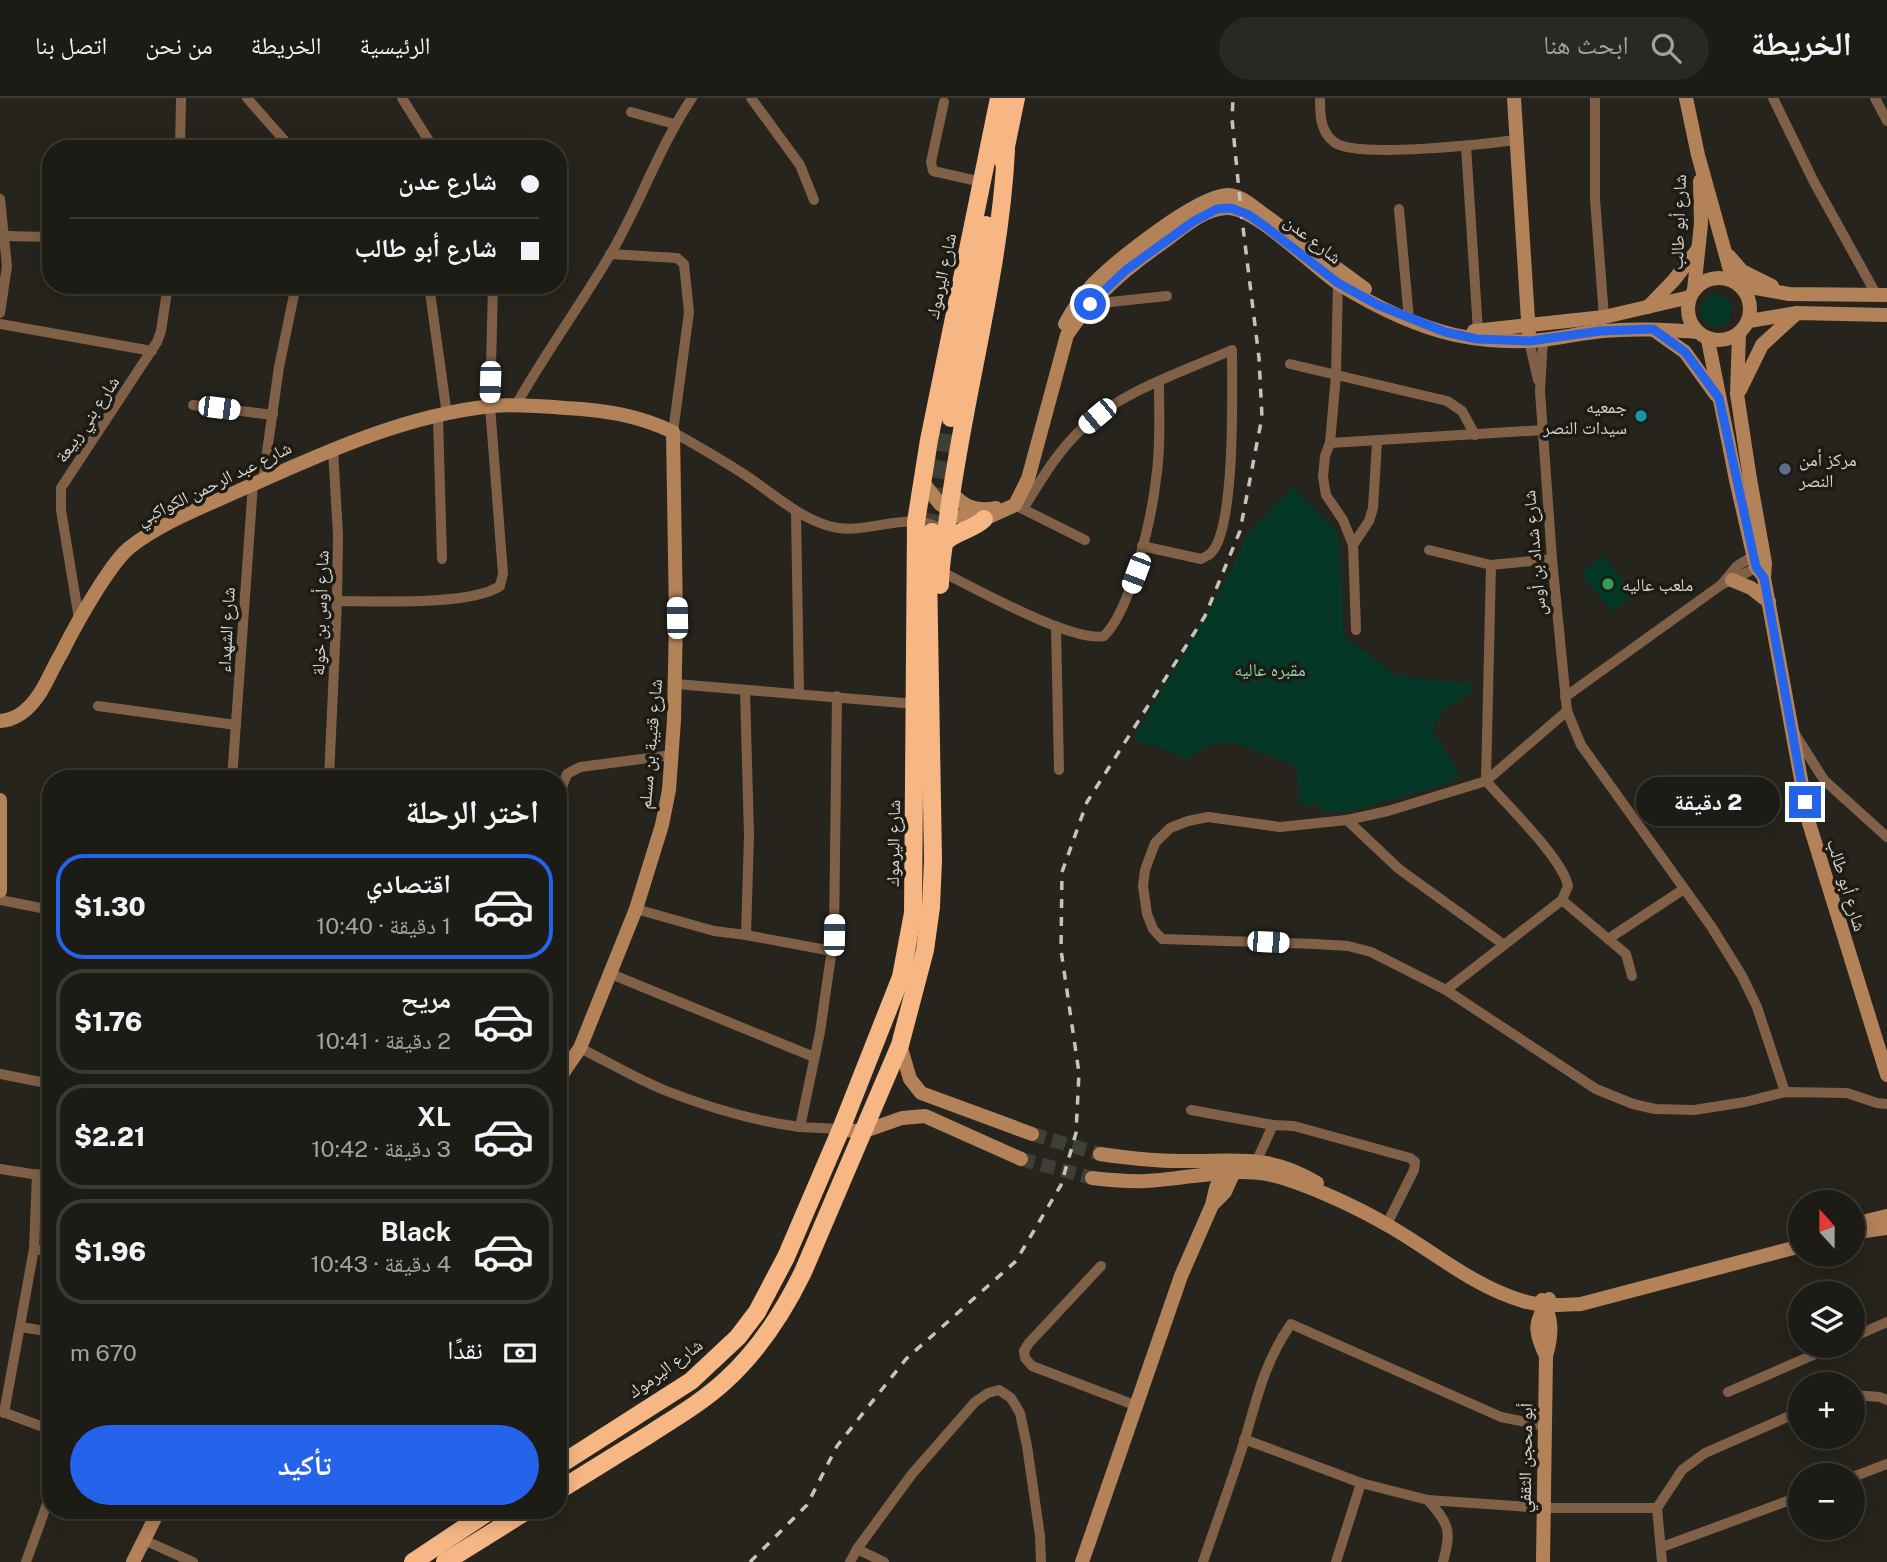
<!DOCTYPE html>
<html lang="ar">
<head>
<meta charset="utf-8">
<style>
	:root { --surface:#1c1b15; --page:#292822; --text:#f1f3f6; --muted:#a0a1a0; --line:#3a3934; --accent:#2563eb }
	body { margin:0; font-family:"Public Sans","Noto Naskh Arabic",sans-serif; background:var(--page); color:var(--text); direction:rtl; height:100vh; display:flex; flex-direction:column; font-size:26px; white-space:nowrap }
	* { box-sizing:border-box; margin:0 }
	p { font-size:23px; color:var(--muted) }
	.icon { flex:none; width:38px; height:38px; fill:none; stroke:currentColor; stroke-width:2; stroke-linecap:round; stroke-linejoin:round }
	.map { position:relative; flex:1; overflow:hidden; direction:ltr }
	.side { position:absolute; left:42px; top:672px; width:525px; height:749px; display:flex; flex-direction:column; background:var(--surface); border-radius:28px; box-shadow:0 4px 18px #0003,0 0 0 2px var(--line); direction:rtl }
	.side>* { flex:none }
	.banner { position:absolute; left:42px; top:42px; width:525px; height:154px; border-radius:28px; box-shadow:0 4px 18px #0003,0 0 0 2px var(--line); direction:rtl; display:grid; align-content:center; height:154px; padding:0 28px; background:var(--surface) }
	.needle { width:46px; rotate:339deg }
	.buttons { position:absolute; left:1788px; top:1092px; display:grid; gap:14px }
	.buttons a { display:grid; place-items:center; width:77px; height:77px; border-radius:50%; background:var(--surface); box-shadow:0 4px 18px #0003,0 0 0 2px var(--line); font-size:35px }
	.end { position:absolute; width:32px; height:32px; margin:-16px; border:9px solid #2563eb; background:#fff; box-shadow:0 0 0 4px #fff }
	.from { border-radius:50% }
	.bubble { position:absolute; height:49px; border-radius:24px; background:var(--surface); box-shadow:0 4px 18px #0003,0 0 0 2px var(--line); font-size:23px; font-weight:800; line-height:49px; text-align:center; direction:rtl }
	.car { position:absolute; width:21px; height:42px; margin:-21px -10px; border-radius:9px; box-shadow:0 0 5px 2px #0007; background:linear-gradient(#fff 24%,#345 0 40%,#fff 0 76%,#345 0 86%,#fff 0) }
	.banner b { display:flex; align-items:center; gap:24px; height:66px; font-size:26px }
	.banner b+b { border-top:2px solid var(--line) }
	.banner i { width:18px; height:18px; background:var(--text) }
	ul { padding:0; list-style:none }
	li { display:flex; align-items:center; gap:21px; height:105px; margin:0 14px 10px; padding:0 14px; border:4px solid var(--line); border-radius:28px }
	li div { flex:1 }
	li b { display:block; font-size:26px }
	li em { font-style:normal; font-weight:800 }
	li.current { border-color:var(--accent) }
	li>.icon { width:63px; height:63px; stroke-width:1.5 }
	h2 { padding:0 28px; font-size:32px; line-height:84px }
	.pay { display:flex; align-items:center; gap:18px; height:77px; padding:0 28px; font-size:26px }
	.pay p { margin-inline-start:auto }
	.primary-button { display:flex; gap:14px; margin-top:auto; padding:14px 28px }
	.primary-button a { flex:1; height:80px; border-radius:42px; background:var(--accent); color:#fff; font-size:28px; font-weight:800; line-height:80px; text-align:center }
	header { display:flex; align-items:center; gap:42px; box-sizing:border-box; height:98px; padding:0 35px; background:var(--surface); border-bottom:2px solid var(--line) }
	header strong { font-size:33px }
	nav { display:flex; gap:38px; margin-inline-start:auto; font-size:24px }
	.search { width:490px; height:63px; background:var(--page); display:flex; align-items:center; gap:18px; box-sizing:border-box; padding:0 24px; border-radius:38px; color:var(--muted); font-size:26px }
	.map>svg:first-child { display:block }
	.green { fill:#043725 }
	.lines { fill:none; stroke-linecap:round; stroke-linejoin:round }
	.secondary-tunnel { stroke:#403f37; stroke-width:14; stroke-dasharray:14 7; stroke-linecap:butt }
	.highway-tunnel { stroke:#403f37; stroke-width:18; stroke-dasharray:18 9; stroke-linecap:butt }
	.street { stroke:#806047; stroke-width:10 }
	.secondary { stroke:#b48259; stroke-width:14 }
	.highway { stroke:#f6b785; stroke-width:18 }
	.rail { stroke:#c4c3be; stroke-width:3.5; stroke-dasharray:9 9; stroke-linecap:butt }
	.route { stroke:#2563eb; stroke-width:9 }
	.culture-dot { fill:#0f9aa8; stroke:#1d1b13; stroke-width:2.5 }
	.service-dot { fill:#5c6f8a; stroke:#1d1b13; stroke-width:2.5 }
	.leisure-dot { fill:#2e9e5b; stroke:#1d1b13; stroke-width:2.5 }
	.labels { text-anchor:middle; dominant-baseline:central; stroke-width:7; stroke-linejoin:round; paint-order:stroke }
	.street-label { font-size:18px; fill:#d6d5d0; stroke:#1d1b13 }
	.poi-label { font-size:18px; fill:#d6d5d0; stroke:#1d1b13; text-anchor:start }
	.park-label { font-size:18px; fill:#88d6b1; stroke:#1d1b13 }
</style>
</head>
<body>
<header>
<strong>الخريطة</strong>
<div class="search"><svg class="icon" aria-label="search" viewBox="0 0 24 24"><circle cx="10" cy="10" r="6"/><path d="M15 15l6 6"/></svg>ابحث هنا</div>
<nav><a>الرئيسية</a><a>الخريطة</a><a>من نحن</a><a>اتصل بنا</a></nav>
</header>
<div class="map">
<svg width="1887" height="1464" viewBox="0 0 1887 1464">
	<rect width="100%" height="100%" fill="#26241c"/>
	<!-- green -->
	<g class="green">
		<circle cx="1716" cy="212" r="16"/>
		<polygon points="1293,388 1339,436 1344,538 1395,577 1473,587 1472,595 1443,611 1432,632 1458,673 1456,683 1349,714 1322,714 1319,707 1301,707 1295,667 1233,645 1208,647 1186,662 1169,653 1133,641 1222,491 1248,435"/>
		<polygon points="1603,457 1634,496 1612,514 1581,475"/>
	</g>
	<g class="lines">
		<!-- secondary-tunnel -->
		<g class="secondary-tunnel">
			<polyline points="1032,1036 1100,1056"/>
			<polyline points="1021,1061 1092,1080"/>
		</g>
		<!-- highway-tunnel -->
		<polyline class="highway-tunnel" points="932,434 951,320"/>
		<!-- street -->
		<g class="street">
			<polyline points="247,0 292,51"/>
			<polyline points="402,0 434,51"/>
			<polyline points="751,0 800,67 814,102"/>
			<path d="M1320,0C1320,17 1320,33 1334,44C1355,61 1485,46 1516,42"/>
			<polyline points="1595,0 1595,101 1604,219"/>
			<polyline points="1773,0 1814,84 1876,196"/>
			<polyline points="1875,0 1887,23"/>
			<polyline points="944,4 931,64 933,73 982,84"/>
			<polyline points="631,14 674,26"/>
			<polyline points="1466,48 1478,233"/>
			<polyline points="180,51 181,0"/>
			<polyline points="0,101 7,168 0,215"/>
			<polyline points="1399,111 1409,221"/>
			<polyline points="5,138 51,139"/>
			<path d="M610,156L677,160L684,166L689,214L673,334C699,349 726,364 751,381C777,399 799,419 829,428C865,439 907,411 941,431"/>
			<polyline points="1338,181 1336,277 1330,345 1325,358 1323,379 1326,397 1343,422 1353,447 1356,532"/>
			<polyline points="429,187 447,317"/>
			<polyline points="1091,206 1167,198"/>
			<polyline points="0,226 152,253"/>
			<polyline points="1543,241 1540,293 1552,461 1567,613 1581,647 1711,828 1742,878 1757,909 1785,994"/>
			<polyline points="1529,243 1538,282"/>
			<polyline points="1290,266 1447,303 1462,313 1475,337"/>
			<polyline points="193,307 273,317"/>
			<path d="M516,307C545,255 580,208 610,157C640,106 659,49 692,0"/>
			<polyline points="438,319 442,461"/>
			<polyline points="1330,345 1544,332"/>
			<polyline points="263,382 279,269 296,187"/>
			<polyline points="1019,409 1085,442"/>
			<path d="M1023,411C1041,382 1058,352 1084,329C1122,293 1184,273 1232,252C1232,291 1236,430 1211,455C1209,457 1203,460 1201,461L1142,448"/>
			<polyline points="796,414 799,595"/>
			<polyline points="1353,447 1369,423 1373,410 1377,344"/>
			<polyline points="1429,452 1491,467 1552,461"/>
			<path d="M940,473C973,489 1072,545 1104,538C1131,512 1152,418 1156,381C1161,349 1159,316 1159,284"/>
			<polyline points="1722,486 1737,468 1758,455"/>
			<path d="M337,503C376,503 470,508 500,488L503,476L490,308L493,187"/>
			<polyline points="79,521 61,412 61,390 157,244 161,233 168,187"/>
			<polyline points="1056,528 1059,672"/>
			<polyline points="676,586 915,606"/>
			<polyline points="837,598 834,837 820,934 800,1029 841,1031"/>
			<polyline points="1565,599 1721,487 1762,467"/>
			<polyline points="98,608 236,627"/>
			<polyline points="1567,613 1486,683 1388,713 1347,722 1280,729 1208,719 1188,723 1170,730 1155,745 1145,772 1143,788 1147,816 1153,831 1162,841 1315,846 1348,848 1371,854 1446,892 1596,991 1633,1006 1655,1011 1694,1012 1745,1004 1785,994 1847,995 1877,1005 1887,1006"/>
			<polyline points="1795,636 1824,682 1887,739"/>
			<polyline points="232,681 253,386"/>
			<polyline points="329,681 337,503 338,437 333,351"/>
			<polyline points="558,700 567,676 580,669 672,657"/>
			<polyline points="1347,722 1399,771 1503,846"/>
			<polyline points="0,802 51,812"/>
			<polyline points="1562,802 1626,856 1632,878"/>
			<polyline points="636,811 714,833 746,837 749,737 745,592"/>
			<polyline points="746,837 832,853"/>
			<polyline points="1608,841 1684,791"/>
			<polyline points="611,876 814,959"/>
			<path d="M1446,892L1562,802L1568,788C1563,761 1506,706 1486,683L1491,467"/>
			<path d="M580,950C608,964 635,980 664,992C707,1009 754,1023 800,1029"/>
			<polyline points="0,976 51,986"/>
			<polyline points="1191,1012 1273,1027"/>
			<polyline points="1257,1062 1273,1027 1294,1028 1410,1060 1415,1064 1414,1072 1387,1126"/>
			<polyline points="0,1071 51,1079"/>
			<polyline points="34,1151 51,1154"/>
			<polyline points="1101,1168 1029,1245 1024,1253 1025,1260 1032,1268 1137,1308"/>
			<polyline points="21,1229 51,1234"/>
			<polyline points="1853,1239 1887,1224"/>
			<polyline points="1728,1294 1834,1248"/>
			<polyline points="1853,1297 1880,1299 1887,1302"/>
			<polyline points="0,1313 51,1332"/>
			<polyline points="4,1315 34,1151 37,1076"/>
			<polyline points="1244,1341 1361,1385 1428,1402 1544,1410 1657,1410"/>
			<polyline points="1853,1379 1887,1366"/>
			<path d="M1428,1402C1449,1426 1452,1432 1443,1464"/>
			<polyline points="144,1442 193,1464"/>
			<polyline points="1662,1449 1801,1398"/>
			<polyline points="857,1451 884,1464"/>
			<polyline points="26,1464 51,1395"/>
			<polyline points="850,1464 857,1451 912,1376 975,1304 988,1295 999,1292 1011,1300 1020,1315 1027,1348 1040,1438 1041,1464"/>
			<path d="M1203,1464C1217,1423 1232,1382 1245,1341C1257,1299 1266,1261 1291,1226L1501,1319L1545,1328"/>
			<polyline points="1336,1464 1361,1385"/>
			<polyline points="1662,1464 1657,1410 1682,1372 1705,1355 1801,1313"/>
		</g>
		<!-- secondary -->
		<g class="secondary">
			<polyline points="1514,0 1529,238"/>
			<polyline points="1686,0 1698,57 1733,183"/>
			<polyline points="1729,158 1742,173 1772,188"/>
			<circle cx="1719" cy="211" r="31"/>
			<polyline points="1739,187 1789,196 1887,197"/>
			<polyline points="1694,192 1701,126 1700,83"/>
			<polyline points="1648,209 1674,182 1698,151"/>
			<polyline points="1749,223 1797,215 1887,217"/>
			<path d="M1065,226C1073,211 1082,198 1093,186C1116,163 1195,99 1227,97C1234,97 1241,100 1247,104L1365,191"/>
			<polyline points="1654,232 1685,254 1716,297"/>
			<polyline points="1474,233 1604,219 1690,199"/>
			<polyline points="1739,236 1737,296 1750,381 1765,465 1764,480 1809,725 1887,977"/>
			<polyline points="1708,242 1736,382 1756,469 1764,479"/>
			<polyline points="1740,292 1762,247 1797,215"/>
			<path d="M922,383L940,406L956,418L984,421L1015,407L1028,381L1067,237C1091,200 1125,171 1161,146C1180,133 1202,111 1226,110C1255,108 1313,169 1339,186C1373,207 1416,228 1455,237C1479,242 1505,244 1529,243C1554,242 1578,235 1603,233C1635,230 1666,232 1698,234"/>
			<path d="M951,394C964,409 977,414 996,410"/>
			<polyline points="1732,482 1751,490 1769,504"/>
			<path d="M0,623C16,622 29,611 38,598C47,585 53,569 61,556C73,532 86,509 100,487C109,474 117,460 129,450C163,423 208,407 247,389C325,354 406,317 492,308C516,306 541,308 566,310C604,312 638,317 673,334L676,520L674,622L669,692L662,727L636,811L580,950L558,982"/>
			<polyline points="0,702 0,793"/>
			<polyline points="900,947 910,981 921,995 1032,1036"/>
			<polyline points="841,1031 862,1034 902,1020 925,1018 1021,1061"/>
			<path d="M1100,1056C1127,1060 1154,1063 1181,1063C1233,1064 1269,1055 1317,1085"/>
			<path d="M1092,1080C1110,1082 1128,1084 1145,1083C1191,1081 1238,1066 1283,1080C1315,1090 1359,1110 1389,1128C1433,1153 1474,1189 1523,1203C1542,1209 1561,1207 1581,1206L1801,1148"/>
			<polyline points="1213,1106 1225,1094 1237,1067"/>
			<polyline points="1853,1126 1887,1118"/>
			<polyline points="1858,1134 1887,1130"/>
			<path d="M1542,1202C1553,1221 1552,1237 1546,1258L1543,1464"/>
			<path d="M1546,1258C1533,1231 1535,1225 1549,1201"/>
			<polyline points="133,1464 159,1412"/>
			<polyline points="1082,1464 1181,1178 1212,1107 1216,1090 1226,1068"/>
		</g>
		<!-- highway -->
		<g class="highway">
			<polyline points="1003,63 1016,0"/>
			<polyline points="951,320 986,127"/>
			<path d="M945,444C956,433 973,432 984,421"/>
			<path d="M940,487C940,462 946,437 949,412C965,292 1000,173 1006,52"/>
			<polyline points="558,1368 691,1283 738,1239 757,1214 786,1159 841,1031 901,879 913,815 916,424 929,342 999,0"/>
			<path d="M558,1393C589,1374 619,1355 650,1336C676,1319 702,1304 725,1283C758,1253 783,1215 803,1174L900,947L925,852L931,809L933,762L928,471L932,434"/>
			<polyline points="413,1464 491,1412"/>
			<polyline points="445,1464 528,1412"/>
		</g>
		<!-- rail -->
		<polyline class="rail" points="750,1464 807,1407 837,1348 906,1261 1016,1163 1061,1087 1076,1035 1079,975 1061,852 1062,774 1087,704 1205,518 1240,433 1262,319 1259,260 1241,113 1232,21 1233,0"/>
	</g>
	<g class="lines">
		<!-- route -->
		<polyline class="route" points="1090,206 1126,172 1194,123 1217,111 1231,110 1249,117 1266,129 1338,185 1378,207 1445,234 1477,241 1530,243 1600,233 1653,231 1685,254 1719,300 1756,469 1764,480 1805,704"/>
	</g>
	<!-- markers -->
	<circle class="culture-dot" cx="1641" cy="318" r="7"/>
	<circle class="service-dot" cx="1785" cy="371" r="7"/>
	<circle class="leisure-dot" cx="1608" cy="486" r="7"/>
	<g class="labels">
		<!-- street labels -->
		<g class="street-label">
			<text transform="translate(1678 124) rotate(-88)">شارع أبو طالب</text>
			<text transform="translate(1313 141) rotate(38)">شارع عدن</text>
			<text transform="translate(941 178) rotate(-78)">شارع اليرموك</text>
			<text transform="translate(87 321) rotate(-56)">شارع بني ربيعة</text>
			<text transform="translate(214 385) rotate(-26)">شارع عبد الرحمن الكواكبي</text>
			<text transform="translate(1534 455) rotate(-95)">شارع شداد بن أوس</text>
			<text transform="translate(320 515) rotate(-88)">شارع أوس بن خولة</text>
			<text transform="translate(226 532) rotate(-87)">شارع الشهداء</text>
			<text transform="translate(650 646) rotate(-85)">شارع قتيبة بن مسلم</text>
			<text transform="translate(893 745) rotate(-89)">شارع اليرموك</text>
			<text transform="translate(1847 787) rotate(73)">شارع أبو طالب</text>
			<text transform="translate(665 1270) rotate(-36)">شارع اليرموك</text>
			<text transform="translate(1525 1360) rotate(-89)">أبو محجن الثقفي</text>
		</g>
		<!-- poi labels -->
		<g class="poi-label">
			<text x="1627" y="308" text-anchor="end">جمعيه<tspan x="1627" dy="21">سيدات النصر</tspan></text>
			<text x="1799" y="361">مركز أمن<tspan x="1799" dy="21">النصر</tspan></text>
			<text x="1622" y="486">ملعب عاليه</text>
		</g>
		<!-- park labels -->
		<g class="park-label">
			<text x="1270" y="571">مقبره عاليه</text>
		</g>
	</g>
</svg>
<div class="buttons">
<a><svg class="needle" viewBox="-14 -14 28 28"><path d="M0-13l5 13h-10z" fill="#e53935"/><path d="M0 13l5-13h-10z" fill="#a0a1a0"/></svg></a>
<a><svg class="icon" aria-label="layers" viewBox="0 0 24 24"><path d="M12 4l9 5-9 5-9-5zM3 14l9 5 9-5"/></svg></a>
<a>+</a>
<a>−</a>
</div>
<i class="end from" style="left:1090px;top:206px"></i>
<i class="end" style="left:1805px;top:704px"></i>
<div class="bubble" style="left:1636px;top:679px;width:144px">2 دقيقة</div>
<i class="car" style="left:490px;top:284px;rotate:182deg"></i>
<i class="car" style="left:219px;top:310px;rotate:97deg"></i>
<i class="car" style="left:1097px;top:318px;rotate:230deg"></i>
<i class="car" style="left:1136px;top:475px;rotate:201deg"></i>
<i class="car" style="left:677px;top:520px;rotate:359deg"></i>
<i class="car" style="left:834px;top:837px;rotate:1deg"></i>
<i class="car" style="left:1268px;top:844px;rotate:93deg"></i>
<div class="banner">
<b><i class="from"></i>شارع عدن</b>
<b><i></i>شارع أبو طالب</b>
</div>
<section class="side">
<h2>اختر الرحلة</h2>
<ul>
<li class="current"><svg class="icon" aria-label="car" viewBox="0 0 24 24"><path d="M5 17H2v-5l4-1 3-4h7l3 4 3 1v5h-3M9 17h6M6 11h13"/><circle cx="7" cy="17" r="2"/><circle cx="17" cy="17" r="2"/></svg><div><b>اقتصادي</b><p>1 دقيقة · 10:40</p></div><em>$1.30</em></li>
<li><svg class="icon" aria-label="car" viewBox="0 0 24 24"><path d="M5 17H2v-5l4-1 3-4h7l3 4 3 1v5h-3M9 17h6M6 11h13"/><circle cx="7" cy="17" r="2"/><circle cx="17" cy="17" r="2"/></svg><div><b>مريح</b><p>2 دقيقة · 10:41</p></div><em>$1.76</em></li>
<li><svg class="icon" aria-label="car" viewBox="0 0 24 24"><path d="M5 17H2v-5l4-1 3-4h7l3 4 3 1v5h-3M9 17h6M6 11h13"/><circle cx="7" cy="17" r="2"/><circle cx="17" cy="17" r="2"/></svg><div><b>XL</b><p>3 دقيقة · 10:42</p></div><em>$2.21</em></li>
<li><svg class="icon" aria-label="car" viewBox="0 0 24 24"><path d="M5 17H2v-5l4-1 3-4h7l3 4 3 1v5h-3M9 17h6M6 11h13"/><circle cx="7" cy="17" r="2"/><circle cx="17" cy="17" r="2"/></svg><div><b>Black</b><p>4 دقيقة · 10:43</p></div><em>$1.96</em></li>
</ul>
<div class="pay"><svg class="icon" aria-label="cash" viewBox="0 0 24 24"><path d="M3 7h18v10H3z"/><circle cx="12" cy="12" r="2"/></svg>نقدًا<p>670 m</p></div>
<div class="primary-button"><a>تأكيد</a></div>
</section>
</div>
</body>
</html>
